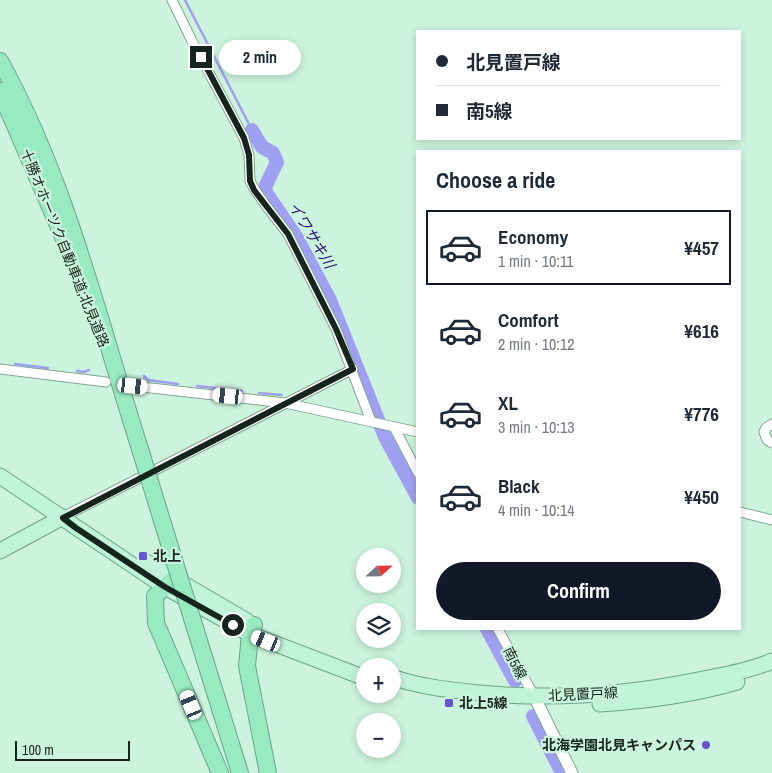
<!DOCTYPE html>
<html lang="en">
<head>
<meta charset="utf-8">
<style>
	:root { --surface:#fff; --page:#f2f2f3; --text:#1f2937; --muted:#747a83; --line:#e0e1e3; --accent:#111827 }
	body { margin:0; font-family:"Archivo Narrow","Noto Sans JP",sans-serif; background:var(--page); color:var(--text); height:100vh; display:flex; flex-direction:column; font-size:19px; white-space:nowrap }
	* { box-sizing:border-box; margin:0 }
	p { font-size:16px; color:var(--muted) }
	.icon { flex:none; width:28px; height:28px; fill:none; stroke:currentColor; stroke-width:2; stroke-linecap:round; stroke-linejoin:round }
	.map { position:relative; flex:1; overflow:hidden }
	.panel { position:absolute; left:416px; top:150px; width:325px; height:480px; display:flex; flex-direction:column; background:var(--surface); border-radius:0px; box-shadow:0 2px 8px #0003 }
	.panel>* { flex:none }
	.hud { position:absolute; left:416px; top:30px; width:325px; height:110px; border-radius:0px; box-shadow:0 2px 8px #0003; display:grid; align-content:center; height:110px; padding:0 20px; background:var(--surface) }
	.needle { width:32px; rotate:68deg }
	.buttons { position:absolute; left:356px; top:548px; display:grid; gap:10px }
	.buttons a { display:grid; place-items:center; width:45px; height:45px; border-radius:50%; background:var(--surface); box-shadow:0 2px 8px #0003; font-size:25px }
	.scale { position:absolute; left:15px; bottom:12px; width:115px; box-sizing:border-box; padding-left:5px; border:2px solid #15241c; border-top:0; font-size:14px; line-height:18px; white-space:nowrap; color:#15241c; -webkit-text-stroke:4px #ccf3dd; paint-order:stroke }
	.end { position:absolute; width:22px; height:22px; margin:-11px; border:6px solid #15241c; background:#fff; box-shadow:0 0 0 2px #fff }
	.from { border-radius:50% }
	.bubble { position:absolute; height:35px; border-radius:18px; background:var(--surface); box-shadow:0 2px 8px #0003; font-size:16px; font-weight:800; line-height:35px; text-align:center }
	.car { position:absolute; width:15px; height:30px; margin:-15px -8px; border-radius:6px; box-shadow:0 0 4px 1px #0007; background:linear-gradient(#fff 24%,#345 0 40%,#fff 0 76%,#345 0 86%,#fff 0) }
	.hud b { display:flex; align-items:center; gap:18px; height:48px; font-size:19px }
	.hud b+b { border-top:1px solid var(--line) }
	.hud i { width:12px; height:12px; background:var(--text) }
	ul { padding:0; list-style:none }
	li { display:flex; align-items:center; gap:15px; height:75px; margin:0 10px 8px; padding:0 10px; border:2px solid transparent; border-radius:0px }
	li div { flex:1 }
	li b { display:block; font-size:19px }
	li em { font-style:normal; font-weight:800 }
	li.active { border-color:var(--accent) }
	li>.icon { width:45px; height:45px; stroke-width:1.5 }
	h2 { padding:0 20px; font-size:22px; line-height:60px }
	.action { display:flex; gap:10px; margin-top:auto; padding:10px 20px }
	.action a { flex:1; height:58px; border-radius:30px; background:var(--accent); color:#fff; font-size:20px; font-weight:800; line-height:58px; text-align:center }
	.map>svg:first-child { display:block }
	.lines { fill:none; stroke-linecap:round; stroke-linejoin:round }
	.stream { stroke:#a0a0f2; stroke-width:2.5 }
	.river { stroke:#a0a0f2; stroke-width:14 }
	.minor-casing { stroke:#81a692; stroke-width:11 }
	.tertiary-casing { stroke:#81a692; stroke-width:13 }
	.primary-casing { stroke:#6aa587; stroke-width:17 }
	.motorway-casing { stroke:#6aa587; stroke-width:18 }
	.minor { stroke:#fff; stroke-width:9 }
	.tertiary { stroke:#fff; stroke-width:11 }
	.primary { stroke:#c1f3da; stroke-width:15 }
	.motorway { stroke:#98ebc1; stroke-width:16 }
	.motorway-bridge-casing { stroke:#6aa587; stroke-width:18; stroke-linecap:butt }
	.motorway-bridge { stroke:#98ebc1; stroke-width:16 }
	.route { stroke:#15241c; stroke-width:6 }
	.poi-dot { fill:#6356cf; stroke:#ccf3dd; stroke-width:2 }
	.labels { text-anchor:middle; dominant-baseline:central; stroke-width:4.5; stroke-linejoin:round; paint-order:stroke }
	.street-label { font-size:14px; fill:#15241c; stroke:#ccf3dd }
	.poi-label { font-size:14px; font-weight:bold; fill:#15241c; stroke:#ccf3dd; text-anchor:start }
	.water-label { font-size:15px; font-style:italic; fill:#27106e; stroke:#ccf3dd }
</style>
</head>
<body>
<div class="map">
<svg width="772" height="773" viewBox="0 0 772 773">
	<rect width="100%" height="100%" fill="#ccf3dd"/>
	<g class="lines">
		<!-- stream -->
		<g class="stream">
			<polyline points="185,0 252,130"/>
			<polyline points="15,364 48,368"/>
			<polyline points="77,371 84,372 89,370"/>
			<polyline points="144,376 148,380 178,384"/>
			<polyline points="197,386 242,391"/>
			<polyline points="259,393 282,395"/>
		</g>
		<!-- river -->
		<g class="river">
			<polyline points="252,130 262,147 273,153 277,162 266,185 265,191 297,238 330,300 385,437 418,498"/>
			<polyline points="487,629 515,681"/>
			<polyline points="533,716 562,773"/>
		</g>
		<defs>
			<g id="minor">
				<polyline points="172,0 192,41 244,138 249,155 250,181 255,190 267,207 288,234 336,329 371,421"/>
				<polyline points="0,369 106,382"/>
				<polyline points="133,386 285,403 418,432"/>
				<polyline points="772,424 766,428 764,432 767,440 772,443"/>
				<polyline points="394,427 418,473"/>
				<polyline points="740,512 772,520"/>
				<polyline points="63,517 353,369"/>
				<polyline points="498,629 534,696"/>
			</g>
			<polyline id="tertiary" points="534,696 572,773"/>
			<g id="primary">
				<polyline points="0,476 165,587 250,634 365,678"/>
				<polyline points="0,551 63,517"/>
				<polyline points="146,562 247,621"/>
				<path d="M392,677C420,687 450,690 479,693C553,700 625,695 698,680C723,675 749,671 772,661"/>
				<path d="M600,704C646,701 692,695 737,682"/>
			</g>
			<g id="motorway">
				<path d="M0,61C67,182 98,318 140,449"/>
				<polyline points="0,91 67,246"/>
				<polyline points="174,579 155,596 156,623 220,773"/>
				<polyline points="254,625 250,634 247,666 268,773"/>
				<polyline points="195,628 240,773"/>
			</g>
		</defs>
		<!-- minor casing -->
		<use href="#minor" class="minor-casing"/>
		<!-- tertiary casing -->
		<use href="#tertiary" class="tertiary-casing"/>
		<!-- primary casing -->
		<use href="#primary" class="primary-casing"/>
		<!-- motorway casing -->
		<use href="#motorway" class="motorway-casing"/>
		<!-- minor -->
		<use href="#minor" class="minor"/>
		<!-- tertiary -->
		<use href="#tertiary" class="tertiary"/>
		<!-- primary -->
		<use href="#primary" class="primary"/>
		<!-- motorway -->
		<use href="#motorway" class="motorway"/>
		<defs>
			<polyline id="motorway-bridge" points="140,449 195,628"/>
		</defs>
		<!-- motorway-bridge casing -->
		<use href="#motorway-bridge" class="motorway-bridge-casing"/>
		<!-- motorway-bridge -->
		<use href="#motorway-bridge" class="motorway-bridge"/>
	</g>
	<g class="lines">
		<!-- route -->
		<polyline class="route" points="201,57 244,138 249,155 250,181 254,190 288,234 336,329 353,369 63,518 76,528 165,587 233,625"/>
	</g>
	<!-- markers -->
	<g class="poi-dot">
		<rect x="138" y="551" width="10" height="10" rx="2.5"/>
		<rect x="444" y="698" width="10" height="10" rx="2.5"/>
		<circle cx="706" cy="745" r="5"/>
	</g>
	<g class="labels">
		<!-- street labels -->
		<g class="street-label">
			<text transform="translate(65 248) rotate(68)">十勝オホーツク自動車道;北見道路</text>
			<text transform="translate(515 663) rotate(63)">南5線</text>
			<text transform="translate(583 694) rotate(-3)">北見置戸線</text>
		</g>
		<!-- poi labels -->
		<g class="poi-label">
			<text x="153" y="556">北上</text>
			<text x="459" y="703">北上5線</text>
			<text x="696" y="745" text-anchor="end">北海学園北見キャンパス</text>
		</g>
		<!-- water labels -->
		<g class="water-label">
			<text transform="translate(312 235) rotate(59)">イワサキ川</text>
		</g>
	</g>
</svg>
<div class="buttons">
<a><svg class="needle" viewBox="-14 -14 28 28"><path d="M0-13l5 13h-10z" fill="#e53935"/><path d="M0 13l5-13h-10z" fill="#747a83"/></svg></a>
<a><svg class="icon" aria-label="layers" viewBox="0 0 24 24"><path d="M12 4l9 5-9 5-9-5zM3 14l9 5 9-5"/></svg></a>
<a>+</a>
<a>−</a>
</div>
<div class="scale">100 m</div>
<i class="end from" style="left:233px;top:625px"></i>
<i class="end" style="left:201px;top:57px"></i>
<div class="bubble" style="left:219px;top:40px;width:82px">2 min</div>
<i class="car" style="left:133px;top:386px;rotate:96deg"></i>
<i class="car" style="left:228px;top:396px;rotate:276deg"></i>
<i class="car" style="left:266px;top:641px;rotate:292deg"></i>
<i class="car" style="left:191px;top:705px;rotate:337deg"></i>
<div class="hud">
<b><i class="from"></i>北見置戸線</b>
<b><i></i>南5線</b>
</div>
<section class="panel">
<h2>Choose a ride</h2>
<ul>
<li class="active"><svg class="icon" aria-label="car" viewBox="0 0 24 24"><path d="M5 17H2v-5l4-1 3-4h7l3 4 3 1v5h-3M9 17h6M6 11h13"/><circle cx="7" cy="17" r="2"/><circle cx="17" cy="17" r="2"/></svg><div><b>Economy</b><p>1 min · 10:11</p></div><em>¥457</em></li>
<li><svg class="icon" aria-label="car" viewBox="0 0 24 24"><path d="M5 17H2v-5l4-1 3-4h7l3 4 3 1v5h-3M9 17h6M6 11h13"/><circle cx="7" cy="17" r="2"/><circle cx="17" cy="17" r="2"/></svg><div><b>Comfort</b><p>2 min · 10:12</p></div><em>¥616</em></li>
<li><svg class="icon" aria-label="car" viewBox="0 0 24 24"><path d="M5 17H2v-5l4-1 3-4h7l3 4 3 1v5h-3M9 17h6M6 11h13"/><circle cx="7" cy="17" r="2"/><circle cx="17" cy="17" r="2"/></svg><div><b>XL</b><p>3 min · 10:13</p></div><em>¥776</em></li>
<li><svg class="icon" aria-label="car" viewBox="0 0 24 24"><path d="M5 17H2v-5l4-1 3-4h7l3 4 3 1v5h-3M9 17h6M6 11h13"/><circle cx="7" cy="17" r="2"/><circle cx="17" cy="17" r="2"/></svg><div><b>Black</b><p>4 min · 10:14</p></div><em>¥450</em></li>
</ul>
<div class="action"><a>Confirm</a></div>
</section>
</div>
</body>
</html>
